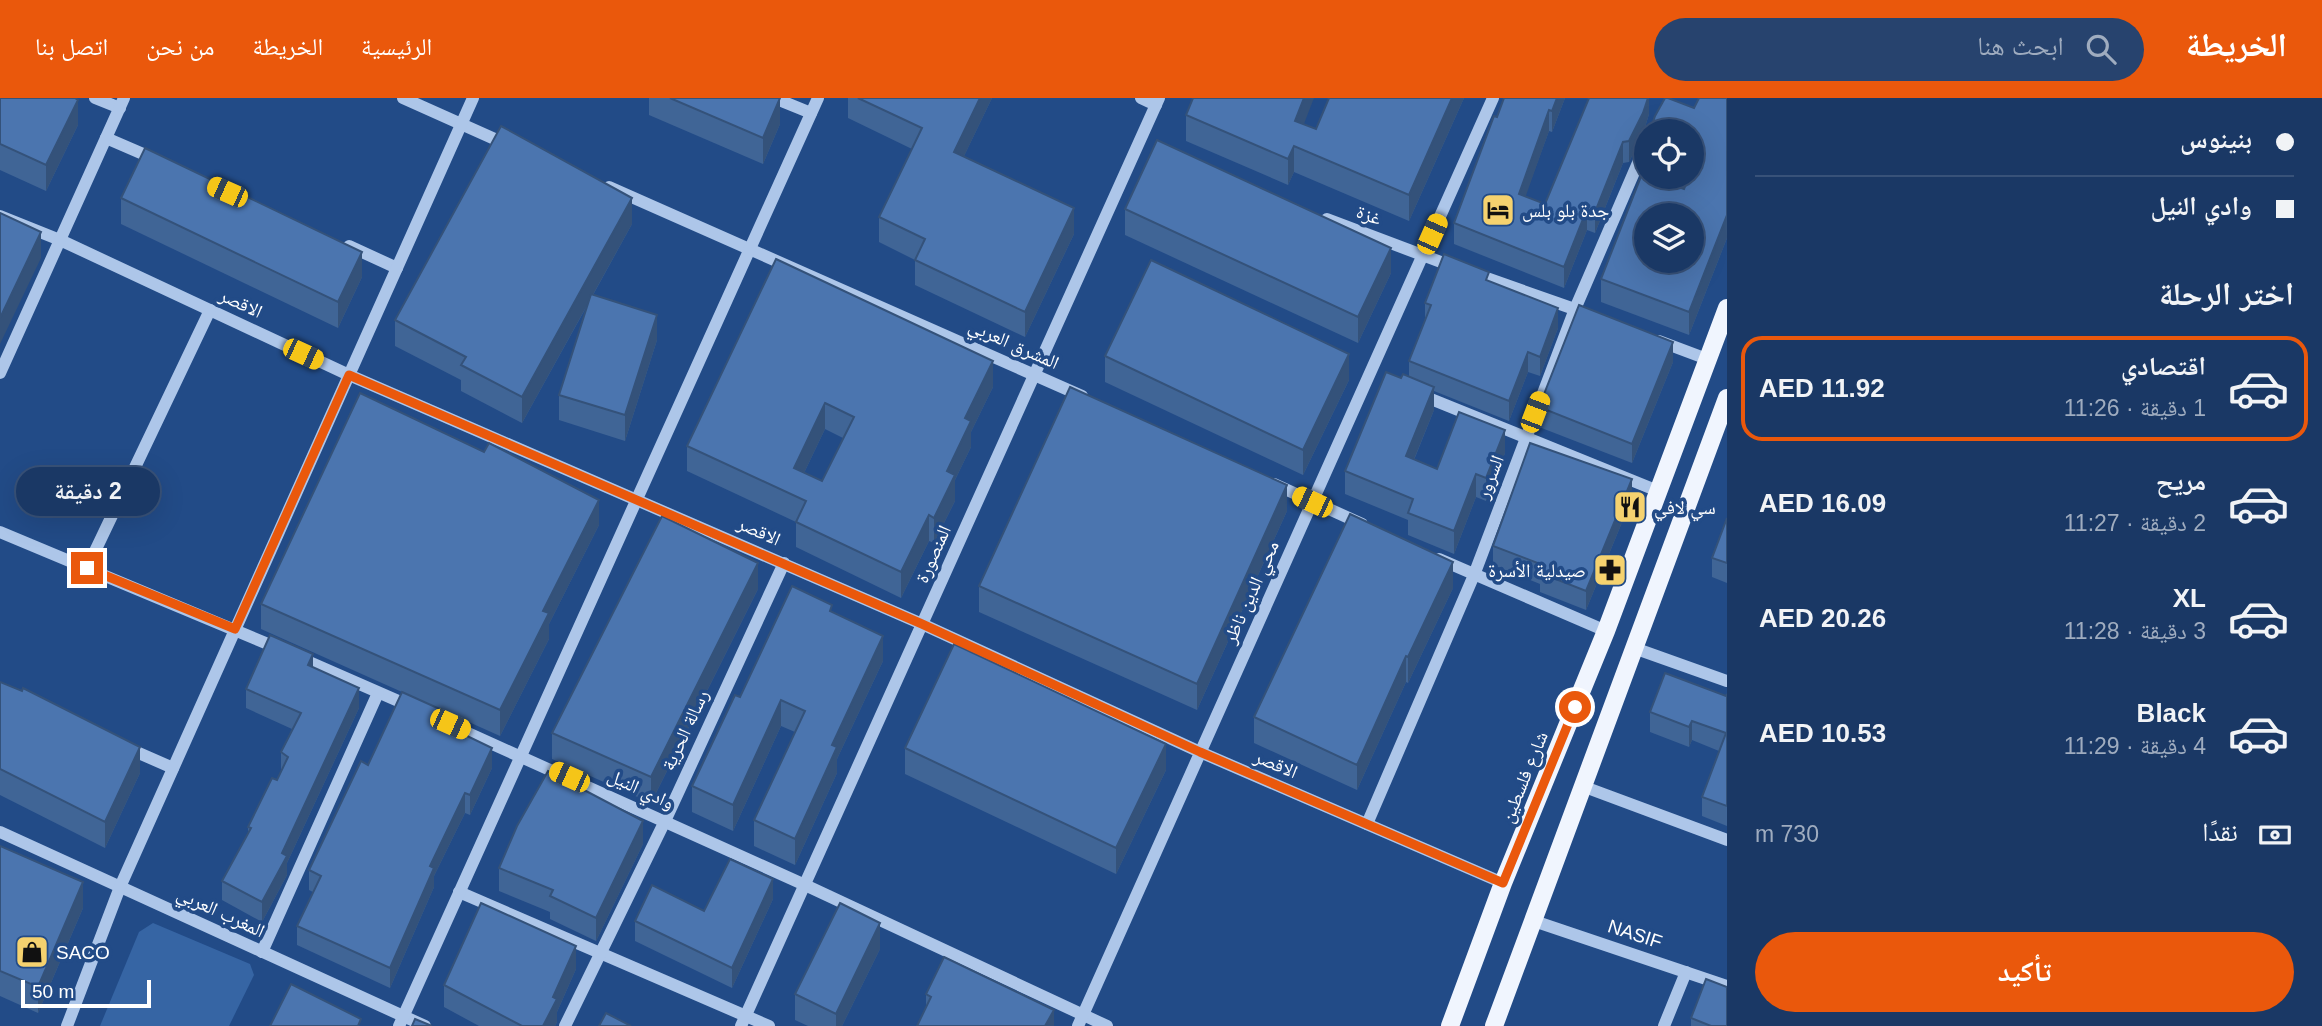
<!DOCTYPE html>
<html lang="ar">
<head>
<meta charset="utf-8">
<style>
	:root { --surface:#1a3865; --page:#27436e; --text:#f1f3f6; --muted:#9facbf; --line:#385279; --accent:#ea580c }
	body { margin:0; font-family:Helvetica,"Noto Naskh Arabic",sans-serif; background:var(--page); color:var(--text); direction:rtl; height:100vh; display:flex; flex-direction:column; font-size:26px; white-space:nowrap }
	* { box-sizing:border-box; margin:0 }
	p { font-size:23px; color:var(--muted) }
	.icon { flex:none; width:38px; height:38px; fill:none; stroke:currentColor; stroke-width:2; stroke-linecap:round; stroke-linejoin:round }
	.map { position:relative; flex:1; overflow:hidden; direction:ltr }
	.sheet { display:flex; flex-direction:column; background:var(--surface); width:595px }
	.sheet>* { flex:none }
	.hud { display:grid; align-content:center; height:154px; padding:0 28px; background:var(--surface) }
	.buttons { position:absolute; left:1634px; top:21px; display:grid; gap:14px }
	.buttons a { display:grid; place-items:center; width:70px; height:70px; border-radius:50%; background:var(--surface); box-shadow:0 7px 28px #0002,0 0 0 2px var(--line); font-size:35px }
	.scale { position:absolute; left:21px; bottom:18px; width:130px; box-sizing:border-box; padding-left:7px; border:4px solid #fff; border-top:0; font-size:19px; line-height:24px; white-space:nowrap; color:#fff; -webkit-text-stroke:5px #224b87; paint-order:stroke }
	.end { position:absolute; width:32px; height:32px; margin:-16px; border:9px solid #ea580c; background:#fff; box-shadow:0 0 0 4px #fff }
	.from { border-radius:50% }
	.bubble { position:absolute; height:49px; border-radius:24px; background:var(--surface); box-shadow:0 7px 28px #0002,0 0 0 2px var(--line); font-size:23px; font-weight:700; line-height:49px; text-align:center; direction:rtl }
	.car { position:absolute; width:21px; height:42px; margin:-21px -10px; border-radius:9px; box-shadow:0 0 5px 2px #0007; background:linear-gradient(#f5c518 24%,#345 0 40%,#f5c518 0 76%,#345 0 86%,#f5c518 0) }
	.hud b { display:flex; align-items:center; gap:24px; height:66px; font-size:26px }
	.hud b+b { border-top:2px solid var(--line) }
	.hud i { width:18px; height:18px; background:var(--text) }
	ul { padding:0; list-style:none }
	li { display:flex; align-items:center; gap:21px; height:105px; margin:0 14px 10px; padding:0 14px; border:4px solid transparent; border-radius:21px }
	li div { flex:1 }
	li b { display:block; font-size:26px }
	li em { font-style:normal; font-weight:700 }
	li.active { border-color:var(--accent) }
	li>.icon { width:63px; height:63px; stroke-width:1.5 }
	h2 { padding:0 28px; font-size:32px; line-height:84px }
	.pay { display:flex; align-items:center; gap:18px; height:77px; padding:0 28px; font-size:26px }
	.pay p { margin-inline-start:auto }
	.action { display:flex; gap:14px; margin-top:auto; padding:14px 28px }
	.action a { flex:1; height:80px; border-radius:42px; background:var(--accent); color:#fff; font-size:28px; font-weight:700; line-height:80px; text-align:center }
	header { display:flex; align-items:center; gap:42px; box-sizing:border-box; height:98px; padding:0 35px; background:var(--accent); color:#fff }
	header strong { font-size:33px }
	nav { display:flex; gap:38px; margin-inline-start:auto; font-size:24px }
	.search { width:490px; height:63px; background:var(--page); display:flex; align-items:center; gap:18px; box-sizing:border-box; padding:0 24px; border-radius:38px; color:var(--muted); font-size:26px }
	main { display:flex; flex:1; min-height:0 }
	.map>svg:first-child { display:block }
	.green { fill:#3665a4 }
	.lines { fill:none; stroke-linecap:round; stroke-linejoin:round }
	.minor { stroke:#adc6e9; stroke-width:12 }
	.major { stroke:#f0f5fe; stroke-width:18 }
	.wall { fill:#406596; fill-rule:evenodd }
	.shaded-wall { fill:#34527a }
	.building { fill:#4b75af; stroke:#34527a; stroke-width:2; fill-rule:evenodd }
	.route { stroke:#ea580c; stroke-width:9 }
	.labels { text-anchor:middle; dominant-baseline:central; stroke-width:7; stroke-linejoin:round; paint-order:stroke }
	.poi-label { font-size:19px; fill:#fff; stroke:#224b87; text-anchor:start }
	.street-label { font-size:19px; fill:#fff; stroke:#224b87 }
</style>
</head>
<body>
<header>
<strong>الخريطة</strong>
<div class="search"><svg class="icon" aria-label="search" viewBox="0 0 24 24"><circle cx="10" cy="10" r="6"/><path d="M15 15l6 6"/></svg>ابحث هنا</div>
<nav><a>الرئيسية</a><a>الخريطة</a><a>من نحن</a><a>اتصل بنا</a></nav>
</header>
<main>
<section class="sheet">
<div class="hud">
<b><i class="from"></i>بنينوس</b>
<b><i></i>وادي النيل</b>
</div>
<h2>اختر الرحلة</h2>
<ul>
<li class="active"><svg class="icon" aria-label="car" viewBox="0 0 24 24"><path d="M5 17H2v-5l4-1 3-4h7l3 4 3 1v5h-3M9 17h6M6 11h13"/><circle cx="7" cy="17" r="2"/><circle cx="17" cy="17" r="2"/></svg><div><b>اقتصادي</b><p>1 دقيقة · 11:26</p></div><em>AED 11.92</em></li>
<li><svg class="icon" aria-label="car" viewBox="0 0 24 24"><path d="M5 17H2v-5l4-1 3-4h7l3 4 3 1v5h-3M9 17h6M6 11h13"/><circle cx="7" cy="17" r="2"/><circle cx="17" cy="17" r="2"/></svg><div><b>مريح</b><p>2 دقيقة · 11:27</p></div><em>AED 16.09</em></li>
<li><svg class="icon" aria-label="car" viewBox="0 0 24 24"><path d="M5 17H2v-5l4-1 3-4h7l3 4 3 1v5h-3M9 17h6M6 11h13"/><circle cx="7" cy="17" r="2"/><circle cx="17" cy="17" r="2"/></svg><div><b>XL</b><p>3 دقيقة · 11:28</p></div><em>AED 20.26</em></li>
<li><svg class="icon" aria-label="car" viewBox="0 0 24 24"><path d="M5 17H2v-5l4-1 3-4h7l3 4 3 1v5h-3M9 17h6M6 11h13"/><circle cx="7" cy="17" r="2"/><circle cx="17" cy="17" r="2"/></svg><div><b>Black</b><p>4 دقيقة · 11:29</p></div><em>AED 10.53</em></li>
</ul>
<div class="pay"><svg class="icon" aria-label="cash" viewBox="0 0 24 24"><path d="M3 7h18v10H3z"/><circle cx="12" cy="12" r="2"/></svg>نقدًا<p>730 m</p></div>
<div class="action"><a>تأكيد</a></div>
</section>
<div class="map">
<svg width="1727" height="928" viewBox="0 0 1727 928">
	<rect width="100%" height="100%" fill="#224b87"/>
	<!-- green -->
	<polygon class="green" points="153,825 250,866 254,877 229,928 100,928 139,834"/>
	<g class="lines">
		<!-- minor -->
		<g class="minor">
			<polyline points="95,0 120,10"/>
			<polyline points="403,0 508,47"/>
			<polyline points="774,0 811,15"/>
			<polyline points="1141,0 1156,7"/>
			<polyline points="106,40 157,62"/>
			<polyline points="609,89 1082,298"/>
			<polyline points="0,118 60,142 349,277 922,526 1200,654 1503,785"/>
			<polyline points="1327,121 1454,169"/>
			<polyline points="349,148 397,170"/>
			<polyline points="1475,176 1580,213"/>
			<polyline points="1659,243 1707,261"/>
			<polyline points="0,275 124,0"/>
			<polyline points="1421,297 1658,393"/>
			<polyline points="1274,386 1362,426"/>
			<polyline points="0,434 280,551"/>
			<polyline points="1439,461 1606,533"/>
			<polyline points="87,470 210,212"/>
			<polyline points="1634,550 1727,583"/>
			<polyline points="300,560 412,609"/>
			<polyline points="428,617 805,787 1107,928"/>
			<polyline points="125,649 173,670"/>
			<polyline points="1582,688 1727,742"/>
			<polyline points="1367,726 1474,477 1575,211 1647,44"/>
			<polyline points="0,734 425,928"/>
			<polyline points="459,794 769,928"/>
			<polyline points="1531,822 1727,888"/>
			<polyline points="262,854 378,595"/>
			<polyline points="67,928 120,789 473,0"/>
			<polyline points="399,928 818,0"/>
			<polyline points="565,928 665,723 784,465"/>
			<polyline points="741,928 1159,0"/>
			<polyline points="1078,928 1493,0"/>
			<polyline points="1664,928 1686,874"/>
		</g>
		<!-- major -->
		<g class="major">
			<polyline points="1450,928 1503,785 1606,533 1727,210"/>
			<polyline points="1494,928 1727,300"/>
		</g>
	</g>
	<!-- wall -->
	<g class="wall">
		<polygon points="0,0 78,27 46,93 0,72"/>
		<polygon points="649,0 779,0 780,26 763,66 649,17"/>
		<polygon points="848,0 992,0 964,58 1074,136 1025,239 915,187 915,162 879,144 879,119 912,51 848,20"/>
		<polygon points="1329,0 1464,0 1409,123 1294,74 1288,87 1186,43 1186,17 1304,27 1316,31"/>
		<polygon points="1565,0 1552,34 1549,33 1525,98 1545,106 1649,0 1649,16 1643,36 1629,64 1623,65 1595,135 1587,132 1564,190 1454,146 1454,125 1497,19"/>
		<polygon points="1727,0 1727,140 1689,237 1601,204 1601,181 1684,91 1686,86 1667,79 1692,79 1692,33 1694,10"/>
		<polygon points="1647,42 1647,71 1645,70 1645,47"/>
		<polygon points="121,100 362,179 338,230 121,126"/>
		<polygon points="1125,111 1391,175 1358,245 1125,137"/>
		<polygon points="632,126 593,197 657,242 625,343 559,322 559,297 588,206 522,325 461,293 461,282 395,248 395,222"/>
		<path d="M776,161L993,289L971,334V349L955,382V403L934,445L929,443L901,500L796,449V424L687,373V348ZM825,331L843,340L822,383L804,375Z"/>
		<polygon points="1489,183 1558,230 1540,278 1528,274 1509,323 1434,293 1434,312 1414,362 1437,371 1505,355 1486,403 1476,399 1454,456 1408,437 1408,422 1345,396 1345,373 1401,280 1409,278 1409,263 1425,223 1425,205"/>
		<polygon points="1105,258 1349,282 1303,377 1105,284"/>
		<polygon points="1673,264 1632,365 1539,329 1539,309"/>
		<polygon points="1632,400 1586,512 1540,494 1540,486 1493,467 1493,448"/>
		<polygon points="1287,413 1197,612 979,514 979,488"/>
		<polygon points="1727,420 1727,485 1712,479 1712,460"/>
		<polygon points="599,427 549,526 549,541 500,638 442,612 442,626 492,670 470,717 465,715 434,778 434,789 390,890 297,847 297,828 313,794 309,792 309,772 368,667 402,594 261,531 261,506"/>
		<polygon points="1453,490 1408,585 1406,584 1357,692 1254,645 1254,619"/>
		<polygon points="758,491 651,705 552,661 552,635"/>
		<polygon points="832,514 883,563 837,661 837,675 795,767 754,748 754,722 795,634 781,628 733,733 692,714 692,688 740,599"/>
		<polygon points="313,569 359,610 287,765 287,777 262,824 222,802 222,783 248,736 248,729 281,674 281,654 292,631 246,610 246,591"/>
		<polygon points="0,584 140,675 105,750 0,697"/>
		<polygon points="1727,596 1727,728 1702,718 1702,699 1719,653 1692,642 1689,649 1650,634 1650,614 1726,598"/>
		<polygon points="905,650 1166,672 1116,776 905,676"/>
		<polygon points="643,746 596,843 550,821 550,814 499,793 499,770"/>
		<polygon points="0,748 83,810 38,915 0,898"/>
		<polygon points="773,801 732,890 635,843 635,823"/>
		<polygon points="880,851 842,928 808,928 795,922 795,896"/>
		<polygon points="576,871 557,914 557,924 555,928 479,928 444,909 444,887"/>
		<polygon points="926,896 1054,928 926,911"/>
		<polygon points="1691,920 1727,928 1691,928"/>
	</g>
	<!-- shaded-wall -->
	<g class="shaded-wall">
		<polygon points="780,0 780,26 763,66 763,40"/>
		<polygon points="980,0 992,0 954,79 954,54"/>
		<polygon points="1304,0 1314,0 1295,49 1295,23"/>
		<polygon points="1452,0 1464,0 1409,123 1409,97"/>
		<polygon points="1557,0 1565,0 1552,34 1552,13"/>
		<polygon points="1648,0 1649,0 1649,16 1643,36 1629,64 1629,43"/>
		<polygon points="78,2 78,27 46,93 46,67"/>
		<polygon points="1549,12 1549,33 1519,117 1519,96"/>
		<polygon points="1623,44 1623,65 1595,135 1595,114"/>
		<polygon points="1294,48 1294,74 1288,87 1288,61"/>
		<polygon points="632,100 632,126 522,325 522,299"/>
		<polygon points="1074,110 1074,136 1025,239 1025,214"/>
		<polygon points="1587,111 1587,132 1564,190 1564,169"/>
		<polygon points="1727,117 1727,140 1689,237 1689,214"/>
		<polygon points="41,134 41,160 0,246 0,220"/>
		<polygon points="1391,150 1391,175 1358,245 1358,219"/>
		<polygon points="362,154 362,179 338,230 338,204"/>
		<polygon points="1558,210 1558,230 1540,278 1540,259"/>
		<polygon points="657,217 657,242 625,343 625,317"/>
		<polygon points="1673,244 1673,264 1632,365 1632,346"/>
		<polygon points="1528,254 1528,274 1509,323 1509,303"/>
		<polygon points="1349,256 1349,282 1303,377 1303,352"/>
		<polygon points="993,263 993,289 971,334 971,349 955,382 955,403 934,445 934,420 947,373 965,320"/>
		<polygon points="1434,289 1434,312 1406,381 1406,358"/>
		<polygon points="825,305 825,331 794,396 794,370"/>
		<polygon points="1505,332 1505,355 1486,403 1486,380"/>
		<polygon points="1476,376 1476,399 1454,456 1454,433"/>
		<polygon points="1632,381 1632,400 1586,512 1586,493"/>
		<polygon points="1287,387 1287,413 1197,612 1197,586"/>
		<polygon points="599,402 599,427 549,526 549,541 500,638 500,612 543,513"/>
		<polygon points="929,417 929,443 901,500 901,474"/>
		<polygon points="1453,464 1453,490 1408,585 1408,559"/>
		<polygon points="758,465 758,491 651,705 651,679"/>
		<polygon points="883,538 883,563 837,661 837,675 795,767 795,741 832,647"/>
		<polygon points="313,556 313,575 308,567"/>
		<polygon points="1406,558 1406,584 1357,692 1357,667"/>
		<polygon points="359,590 359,610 287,765 287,777 262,824 262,804 282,755"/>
		<polygon points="781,602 781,628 733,733 733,707"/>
		<polygon points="442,612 442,631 436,623"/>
		<polygon points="1692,623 1692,642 1689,649 1689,629"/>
		<polygon points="1166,646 1166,672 1116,776 1116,750"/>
		<polygon points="140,649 140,675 105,750 105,724"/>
		<polygon points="492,650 492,670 470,717 470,697"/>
		<polygon points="465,695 465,715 434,778 434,789 390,890 390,870 430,768"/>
		<polygon points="643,723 643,746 596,843 596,820"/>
		<polygon points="773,781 773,801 732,890 732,870"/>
		<polygon points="83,784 83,810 38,915 38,889"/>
		<polygon points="880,825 880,851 842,928 836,928 836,916"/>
		<polygon points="576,848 576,871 557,914 557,924 555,928 543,928 553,899"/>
		<polygon points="1054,912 1054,928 1045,928"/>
	</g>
	<!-- building -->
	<g class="building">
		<polygon points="0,0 75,0 78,2 46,67 0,46"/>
		<polygon points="670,0 780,0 763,40"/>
		<polygon points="858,0 980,0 954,54 1074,110 1025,214 915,162 925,141 879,119 922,30"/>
		<polygon points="1193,0 1304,0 1295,23 1316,31 1329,0 1452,0 1409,97 1294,48 1288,61 1186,17"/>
		<polygon points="1504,0 1557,0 1552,13 1549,12 1519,96 1545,106 1589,0 1648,0 1643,15 1629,43 1623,44 1595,114 1587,111 1564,169 1454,125 1494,18 1497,19"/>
		<path d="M1665,0H1668L1694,10L1699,0H1727V117L1689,214L1601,181L1642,76L1647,77V79H1651L1684,91L1689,79H1692V70L1694,66L1692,65V33H1650L1655,18ZM1647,117H1692V163H1647Z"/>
		<polygon points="501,28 632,100 522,299 461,267 466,259 395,222"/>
		<polygon points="1157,42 1391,150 1358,219 1125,111"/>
		<polygon points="145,50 362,154 338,204 121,100"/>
		<polygon points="0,115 41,134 0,220"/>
		<polygon points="1444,156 1489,174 1486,182 1558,210 1540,259 1528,254 1509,303 1409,263 1431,207 1425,205"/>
		<path d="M776,161L993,263L965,320L971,323L947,373L955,377L934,420L929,417L901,474L796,424L806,403L687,348ZM825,305L854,319L822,383L794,370Z"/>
		<polygon points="1151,162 1349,256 1303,352 1105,258"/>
		<polygon points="591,196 657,217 625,317 559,297"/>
		<polygon points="1579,207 1673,244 1632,346 1539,309"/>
		<polygon points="1386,274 1401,280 1403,276 1434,289 1406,358 1437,371 1459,314 1505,332 1486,380 1476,376 1454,433 1408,415 1413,401 1345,373"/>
		<polygon points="1070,289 1287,387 1197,586 979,488"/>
		<polygon points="360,295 484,354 489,345 599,402 543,513 549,515 500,612 261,506"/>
		<polygon points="1530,345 1632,381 1586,493 1540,475 1543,467 1493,448"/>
		<polygon points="1350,416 1453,464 1408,559 1406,558 1357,667 1254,619"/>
		<polygon points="662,418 758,465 651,679 552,635"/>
		<polygon points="1727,420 1727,465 1712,460"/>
		<polygon points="792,488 832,507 830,513 883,538 832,647 837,649 795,741 754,722 805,613 781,602 733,707 692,688 735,597 740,599"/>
		<polygon points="270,537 313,556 308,567 359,590 282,755 287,758 262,804 222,783 251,730 248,729 272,680 277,682 288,659 281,654 301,615 246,591"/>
		<polygon points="954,546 1166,646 1116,750 905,650"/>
		<polygon points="1665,575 1726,598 1727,596 1727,708 1702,699 1726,635 1692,623 1689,629 1650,614"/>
		<polygon points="0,584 22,593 23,590 140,649 105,724 0,671"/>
		<polygon points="402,594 442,612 436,623 492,650 470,697 465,695 430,768 434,770 390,870 297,828 321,778 309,772 361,663 368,667"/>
		<polygon points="548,673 643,723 596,820 550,798 553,792 499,770 517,728"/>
		<polygon points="0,748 83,784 38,889 0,873"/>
		<polygon points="730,761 773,781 732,870 635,823 652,787 704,813"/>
		<polygon points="481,805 576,848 553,899 557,901 543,928 522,928 444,887"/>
		<polygon points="840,805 880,825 836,916 795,896"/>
		<polygon points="944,859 1054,912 1045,928 917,928 931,899 926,896"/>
		<polygon points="1706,881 1727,889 1727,928 1711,928 1691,920"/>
		<polygon points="291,886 361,921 358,928 270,928"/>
		<polygon points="606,915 631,928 599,928"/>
		<polygon points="415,921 432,928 412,928"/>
	</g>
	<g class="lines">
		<!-- route -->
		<polyline class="route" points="87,470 235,531 349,277 922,526 1200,654 1503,785 1575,609"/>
	</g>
	<!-- icons -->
	<defs>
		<symbol id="hotel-square" viewBox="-11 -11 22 22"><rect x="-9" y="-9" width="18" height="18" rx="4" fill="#f5d26f" stroke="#224b87"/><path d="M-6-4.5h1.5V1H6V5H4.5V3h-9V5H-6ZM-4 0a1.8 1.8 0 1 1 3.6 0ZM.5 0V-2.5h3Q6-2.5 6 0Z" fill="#111"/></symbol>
		<symbol id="restaurant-square" viewBox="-11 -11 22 22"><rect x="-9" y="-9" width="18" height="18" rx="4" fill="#f5d26f" stroke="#224b87"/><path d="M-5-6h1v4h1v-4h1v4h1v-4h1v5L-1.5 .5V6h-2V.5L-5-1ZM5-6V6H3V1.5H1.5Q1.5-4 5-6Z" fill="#111"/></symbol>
		<symbol id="pharmacy-square" viewBox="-11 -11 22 22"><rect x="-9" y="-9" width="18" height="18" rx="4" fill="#f5d26f" stroke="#224b87"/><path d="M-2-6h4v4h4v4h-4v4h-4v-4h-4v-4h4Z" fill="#111"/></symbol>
		<symbol id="shop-square" viewBox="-11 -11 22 22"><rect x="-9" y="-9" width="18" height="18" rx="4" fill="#f5d26f" stroke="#224b87"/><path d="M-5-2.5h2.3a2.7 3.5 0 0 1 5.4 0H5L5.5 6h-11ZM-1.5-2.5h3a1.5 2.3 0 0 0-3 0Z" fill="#111"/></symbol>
	</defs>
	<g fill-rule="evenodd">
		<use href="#hotel-square" x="1479" y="93" width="38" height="38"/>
		<use href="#restaurant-square" x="1611" y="390" width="38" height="38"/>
		<use href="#pharmacy-square" x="1591" y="453" width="38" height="38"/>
		<use href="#shop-square" x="13" y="835" width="38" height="38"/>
	</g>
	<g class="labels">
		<!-- poi labels -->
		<g class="poi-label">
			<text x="1522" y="112">جدة بلو بلس</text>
			<text x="1654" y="409">سي لافي</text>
			<text x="1586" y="472" text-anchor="end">صيدلية الأسرة</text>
			<text x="56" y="854">SACO</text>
		</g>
		<!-- street labels -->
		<g class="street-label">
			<text transform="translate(1369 117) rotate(21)">غزة</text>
			<text transform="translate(241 205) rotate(25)">الاقصر</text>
			<text transform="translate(1014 246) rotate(24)">المشرق العربي</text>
			<text transform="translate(1490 379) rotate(-69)">السرور</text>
			<text transform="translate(759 433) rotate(24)">الاقصر</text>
			<text transform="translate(933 456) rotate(-66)">المنصورة</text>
			<text transform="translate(1251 494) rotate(-66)">محي الدين ناظر</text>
			<text transform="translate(685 632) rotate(-65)">رسالة الحرية</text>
			<text transform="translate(1276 666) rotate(23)">الاقصر</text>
			<text transform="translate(1524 679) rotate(-68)">شارع فلسطين</text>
			<text transform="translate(641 691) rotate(25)">وادي النيل</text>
			<text transform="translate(221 814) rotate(25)">المغرب العربي</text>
			<text transform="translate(1635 836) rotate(18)">NASIF</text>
		</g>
	</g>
</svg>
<div class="buttons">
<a><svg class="icon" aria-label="locate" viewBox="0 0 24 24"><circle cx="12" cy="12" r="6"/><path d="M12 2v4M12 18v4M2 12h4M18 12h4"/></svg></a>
<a><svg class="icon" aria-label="layers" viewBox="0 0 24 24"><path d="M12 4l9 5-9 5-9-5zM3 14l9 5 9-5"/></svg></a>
</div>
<div class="scale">50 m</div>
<i class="end from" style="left:1575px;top:609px"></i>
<i class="end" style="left:87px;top:470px"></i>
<div class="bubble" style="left:16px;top:369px;width:144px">2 دقيقة</div>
<i class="car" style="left:227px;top:94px;rotate:294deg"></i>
<i class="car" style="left:1432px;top:136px;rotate:24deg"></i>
<i class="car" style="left:303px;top:256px;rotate:115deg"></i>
<i class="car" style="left:1535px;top:314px;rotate:21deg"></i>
<i class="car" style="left:1312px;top:404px;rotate:295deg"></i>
<i class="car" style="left:450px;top:626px;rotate:114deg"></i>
<i class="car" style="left:569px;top:679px;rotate:294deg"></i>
</div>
</main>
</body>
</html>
